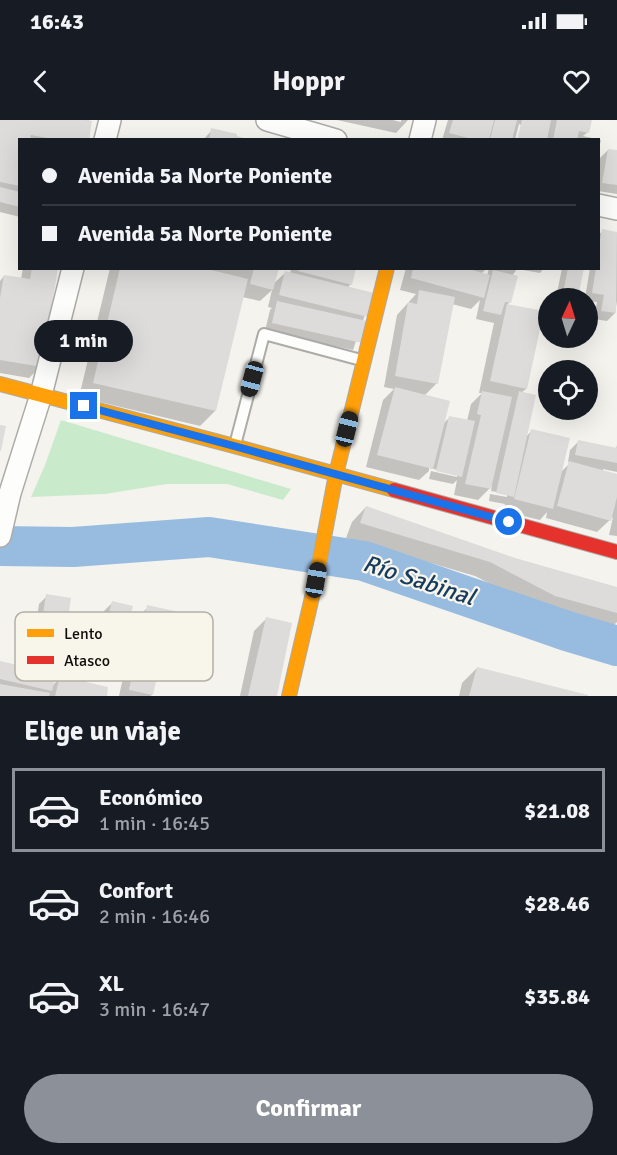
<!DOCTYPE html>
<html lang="es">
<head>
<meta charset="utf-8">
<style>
	:root { --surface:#171b24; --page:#20242c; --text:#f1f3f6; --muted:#9ea1a6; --line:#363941; --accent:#8c9099 }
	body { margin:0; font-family:Signika,sans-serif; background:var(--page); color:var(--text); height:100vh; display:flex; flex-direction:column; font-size:22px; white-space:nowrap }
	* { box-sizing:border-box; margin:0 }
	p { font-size:20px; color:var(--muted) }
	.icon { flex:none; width:33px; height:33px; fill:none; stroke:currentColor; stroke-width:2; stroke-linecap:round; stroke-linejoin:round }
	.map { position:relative; height:576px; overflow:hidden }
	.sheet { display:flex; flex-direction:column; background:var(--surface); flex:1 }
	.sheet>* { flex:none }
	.guide { position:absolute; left:18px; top:18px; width:582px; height:132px; border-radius:0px; box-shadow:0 6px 24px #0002; display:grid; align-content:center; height:132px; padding:0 24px; background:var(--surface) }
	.needle { width:39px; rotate:4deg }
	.buttons { position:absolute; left:538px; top:168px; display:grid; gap:12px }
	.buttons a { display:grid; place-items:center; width:60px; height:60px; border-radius:50%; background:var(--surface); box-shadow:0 6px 24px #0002; font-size:30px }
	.end { position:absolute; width:27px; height:27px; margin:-14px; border:8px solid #1a73e8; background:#fff; box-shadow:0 0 0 3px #fff }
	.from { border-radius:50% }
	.bubble { position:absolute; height:42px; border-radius:21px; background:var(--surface); box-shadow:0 6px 24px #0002; font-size:20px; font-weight:800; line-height:42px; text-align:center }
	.car { position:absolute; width:18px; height:36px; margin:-18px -9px; border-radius:8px; box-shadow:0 0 4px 2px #0007; background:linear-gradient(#222 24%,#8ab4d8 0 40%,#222 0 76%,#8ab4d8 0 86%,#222 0) }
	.guide b { display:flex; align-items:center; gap:21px; height:57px; font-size:22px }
	.guide b+b { border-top:2px solid var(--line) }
	.guide i { width:15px; height:15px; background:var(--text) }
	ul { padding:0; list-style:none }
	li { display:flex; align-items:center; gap:18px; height:84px; margin:0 12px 9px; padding:0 12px; border:3px solid transparent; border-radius:0px }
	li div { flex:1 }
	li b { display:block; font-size:22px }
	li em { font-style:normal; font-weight:800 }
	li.selected { border-color:var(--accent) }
	li>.icon { width:54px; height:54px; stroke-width:1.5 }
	h2 { padding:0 24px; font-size:27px; line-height:72px }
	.primary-button { display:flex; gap:12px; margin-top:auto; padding:12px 24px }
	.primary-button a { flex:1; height:69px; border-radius:36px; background:var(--accent); color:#fff; font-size:24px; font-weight:800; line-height:69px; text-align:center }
	.status { display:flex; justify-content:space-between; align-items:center; height:42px; padding:0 30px; background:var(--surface); direction:ltr }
	.status svg { height:16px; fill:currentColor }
	header { display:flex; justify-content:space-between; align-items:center; height:78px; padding:0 24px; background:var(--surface); font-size:27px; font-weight:800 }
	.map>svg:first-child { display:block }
	.green { fill:#c9ebcc }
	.shadow { fill:#0003; fill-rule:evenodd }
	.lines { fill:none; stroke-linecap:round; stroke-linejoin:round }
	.river { stroke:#98bce0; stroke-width:40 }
	.building { fill:#dddcdb }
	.lane-casing { stroke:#acaba7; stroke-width:14 }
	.street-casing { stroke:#acaba7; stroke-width:24 }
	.slow-casing { stroke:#acaba7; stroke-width:16 }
	.jam-casing { stroke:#acaba7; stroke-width:16 }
	.lane { stroke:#fdfdfc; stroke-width:10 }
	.street { stroke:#fdfdfc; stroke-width:21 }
	.slow { stroke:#ff9f0a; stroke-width:14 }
	.jam { stroke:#e5322d; stroke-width:14 }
	.route { stroke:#1a73e8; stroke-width:8 }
	.labels { text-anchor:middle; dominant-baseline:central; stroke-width:4.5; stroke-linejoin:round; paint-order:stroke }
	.water-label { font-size:24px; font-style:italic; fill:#163b5f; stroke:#f8f5ea }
	.key { fill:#f8f5ea; stroke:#b2b0a7; stroke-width:1.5 }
	.key-label { font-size:16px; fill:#0f0e0a }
</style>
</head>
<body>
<div class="status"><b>16:43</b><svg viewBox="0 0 49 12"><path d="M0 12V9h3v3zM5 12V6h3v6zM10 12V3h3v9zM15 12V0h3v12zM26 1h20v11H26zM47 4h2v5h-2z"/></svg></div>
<header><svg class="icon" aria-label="back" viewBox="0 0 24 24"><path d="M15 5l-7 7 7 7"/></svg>Hoppr<svg class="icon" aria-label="heart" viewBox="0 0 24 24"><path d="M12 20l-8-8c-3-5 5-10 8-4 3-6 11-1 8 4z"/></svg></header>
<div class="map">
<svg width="617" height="576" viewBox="0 0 617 576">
	<rect width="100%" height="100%" fill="#f4f3ee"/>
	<!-- green -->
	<polygon class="green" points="61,300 291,369 283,380 227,364 167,364 105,374 31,377 45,345"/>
	<!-- shadow -->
	<g class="shadow">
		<polygon points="0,0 89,0 87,20 20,20 20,97 0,92"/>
		<polygon points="337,0 393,0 401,2 401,0 408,0 396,13"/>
		<polygon points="448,0 590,0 588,12 583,16 601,20 598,32 598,20 519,20 522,6 519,4 515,20 442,20"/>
		<polygon points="212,10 235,17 247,20 203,20"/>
		<polygon points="608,30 617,32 617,74 598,71 598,40"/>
		<polygon points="603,111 617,113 617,181 615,193 607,201 594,199 597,182 588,181 588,178 585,178 590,148 598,148 598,115"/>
		<polygon points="23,148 57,148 41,246 29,258 0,253 0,161 4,156 21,159"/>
		<polygon points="110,148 277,148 273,164 285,153 290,154 291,148 355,148 351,164 347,168 372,174 353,230 265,211 270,190 272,188 268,187 272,170 260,181 242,177 215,291 200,306 79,277"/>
		<path d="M406,148H487L481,154L487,156L489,148H544L540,153L517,149L512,156L510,182L507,185L543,193L526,269L521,273L526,317L532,310L561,352L570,343L568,342L570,330L578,322L616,329L617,325V352L603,349V352L617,355V416L609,415L613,397L597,412L546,398L547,392L540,400L503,391L505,384L489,381L490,374L507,377V374L491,371L492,366L478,380L454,375L457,360L453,364L429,359L431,351L457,357V354L429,348V351L419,360L366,347L383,280L394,269L384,267L397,195L416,174L400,170ZM480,180L476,199L494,203L479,273H482L471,284L467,301L450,297L442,305L424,276L437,263L452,184L471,189Z"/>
		<polygon points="562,148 583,148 577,178 556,178"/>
		<polygon points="366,387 514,440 617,469 617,502 609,510 540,490 475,456 346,418 352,402"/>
		<path d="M47,476L64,514L72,506L99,512L104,491L112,483L124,517L116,525L99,521L91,556L84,563L105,576H0V543L54,555L63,518L55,525L33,522L34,515L59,519V516L35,512L39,484ZM53,558L59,559L51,567Z"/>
		<polygon points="148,487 198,509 186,521 165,516 152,575 150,576 119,576 136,499"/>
		<polygon points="266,499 275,576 240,576 254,511"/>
		<polygon points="477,548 585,576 459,576 462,563"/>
	</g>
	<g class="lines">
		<!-- river -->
		<polyline class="river" points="0,426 73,427 209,417 364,441 567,511 617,526"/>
	</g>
	<!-- building -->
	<g class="building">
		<polygon points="0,0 86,0 92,1 89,20 58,20 31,15 30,20 20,20 20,66 0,62"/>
		<polygon points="453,0 494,0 489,20 476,20 449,13"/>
		<polygon points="495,0 517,0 512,20 490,20"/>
		<polygon points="522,0 551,0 547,20 517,20"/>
		<polygon points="557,0 592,0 589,13 579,11 577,20 553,20"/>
		<polygon points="211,8 237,14 237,16 250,20 209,20"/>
		<polygon points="608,29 617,30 617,65 602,63"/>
		<polygon points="0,67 20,72 20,87 0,82"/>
		<polygon points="602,109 617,112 616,193 601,191 604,175 592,173 596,148 598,148 598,131"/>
		<polygon points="32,148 58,148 42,247 0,240 0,178 4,155 30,159"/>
		<polygon points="120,148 203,148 248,159 216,291 93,263"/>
		<polygon points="254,148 279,148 273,170 250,164"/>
		<polygon points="299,148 356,148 352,165 298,151"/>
		<polygon points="413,148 465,148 490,155 484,178 411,158"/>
		<polygon points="568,148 584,148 578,178 562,178"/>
		<polygon points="493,150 518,156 511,183 505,182 501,195 483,191"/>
		<polygon points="285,151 374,173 368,197 279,175"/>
		<polygon points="419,170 455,177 438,264 395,256 408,182 417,184"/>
		<polygon points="277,181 367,201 362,223 272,203"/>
		<polygon points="507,184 544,191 527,269 490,261"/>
		<polygon points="395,267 450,281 433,349 377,335"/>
		<polygon points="482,271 512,277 491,369 465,364 481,295 477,294"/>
		<polygon points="519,271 536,275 514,377 496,373"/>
		<polygon points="449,296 475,301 462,357 436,351"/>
		<polygon points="0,305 6,306 1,331 0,330"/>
		<polygon points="531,309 570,318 553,389 514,379"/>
		<polygon points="578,320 617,328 617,343 575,335"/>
		<polygon points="569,341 617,354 617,377 611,401 557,386"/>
		<polygon points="366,386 515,438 617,467 617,493 555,476 490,442 360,403"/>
		<polygon points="46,474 71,478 65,518 40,515"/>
		<polygon points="112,481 133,486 125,518 104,513"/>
		<polygon points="147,485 202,497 199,510 169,503 153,575 129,570"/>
		<polygon points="266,497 292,503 277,576 248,576"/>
		<polygon points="0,541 56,554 52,571 0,559"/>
		<polygon points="477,547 588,575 588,576 469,576"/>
		<polygon points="60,556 108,567 107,576 55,576"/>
		<polygon points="0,564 50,573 49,576 0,576"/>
	</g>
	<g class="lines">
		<defs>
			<polyline id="lane" points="235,325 264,214 361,240"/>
			<g id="street">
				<polyline points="267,0 336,20"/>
				<polyline points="105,20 110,0"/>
				<polyline points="420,20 425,0"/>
				<polyline points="598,85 617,89"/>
				<polyline points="0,416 10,373 41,275 73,148"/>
			</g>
			<g id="slow">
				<polyline points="0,264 234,326 394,370"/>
				<polyline points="289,576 316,460 336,354 387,148"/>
			</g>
			<polyline id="jam" points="394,370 617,432"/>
		</defs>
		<!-- lane casing -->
		<use href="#lane" class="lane-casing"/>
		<!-- street casing -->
		<use href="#street" class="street-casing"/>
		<!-- slow casing -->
		<use href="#slow" class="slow-casing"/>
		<!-- jam casing -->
		<use href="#jam" class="jam-casing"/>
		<!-- lane -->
		<use href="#lane" class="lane"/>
		<!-- street -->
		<use href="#street" class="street"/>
		<!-- slow -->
		<use href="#slow" class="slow"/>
		<!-- jam -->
		<use href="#jam" class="jam"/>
	</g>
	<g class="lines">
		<!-- route -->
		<polyline class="route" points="84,286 234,326 509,402"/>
	</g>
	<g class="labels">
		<!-- water labels -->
		<g class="water-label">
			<text transform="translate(419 460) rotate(18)">Río Sabinal</text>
		</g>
	</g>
	<!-- legend -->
	<rect x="15" y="492" width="198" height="69" rx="9" class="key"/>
	<rect x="27" y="509" width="27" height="8" fill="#ff9f0a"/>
	<rect x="27" y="536" width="27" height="8" fill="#e5322d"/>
	<g class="key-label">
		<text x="64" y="519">Lento</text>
		<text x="64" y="546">Atasco</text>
	</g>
</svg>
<div class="buttons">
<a><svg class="needle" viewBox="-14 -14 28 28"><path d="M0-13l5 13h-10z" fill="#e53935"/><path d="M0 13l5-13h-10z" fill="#9ea1a6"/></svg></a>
<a><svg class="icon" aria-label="locate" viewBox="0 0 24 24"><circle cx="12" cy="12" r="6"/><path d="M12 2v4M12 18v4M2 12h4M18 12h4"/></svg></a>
</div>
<i class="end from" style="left:509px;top:402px"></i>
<i class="end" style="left:84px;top:286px"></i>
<div class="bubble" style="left:34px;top:200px;width:99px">1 min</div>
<i class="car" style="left:252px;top:259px;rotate:195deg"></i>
<i class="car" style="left:347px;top:309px;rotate:14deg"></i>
<i class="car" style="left:316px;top:460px;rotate:10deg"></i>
<div class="guide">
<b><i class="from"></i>Avenida 5a Norte Poniente</b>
<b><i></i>Avenida 5a Norte Poniente</b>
</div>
</div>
<section class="sheet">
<h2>Elige un viaje</h2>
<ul>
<li class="selected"><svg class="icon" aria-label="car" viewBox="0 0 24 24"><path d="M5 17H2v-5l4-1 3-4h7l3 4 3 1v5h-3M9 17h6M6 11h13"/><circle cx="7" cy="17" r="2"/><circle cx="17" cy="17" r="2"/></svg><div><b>Económico</b><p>1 min · 16:45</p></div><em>$21.08</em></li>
<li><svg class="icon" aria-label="car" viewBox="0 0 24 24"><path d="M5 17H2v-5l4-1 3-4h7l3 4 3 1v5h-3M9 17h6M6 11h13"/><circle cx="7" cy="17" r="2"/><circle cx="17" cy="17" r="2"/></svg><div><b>Confort</b><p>2 min · 16:46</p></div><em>$28.46</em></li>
<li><svg class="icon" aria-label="car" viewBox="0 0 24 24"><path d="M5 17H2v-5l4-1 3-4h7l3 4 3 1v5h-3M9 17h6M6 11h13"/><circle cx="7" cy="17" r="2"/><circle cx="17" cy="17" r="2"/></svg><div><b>XL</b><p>3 min · 16:47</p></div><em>$35.84</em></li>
</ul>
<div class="primary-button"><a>Confirmar</a></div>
</section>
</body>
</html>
